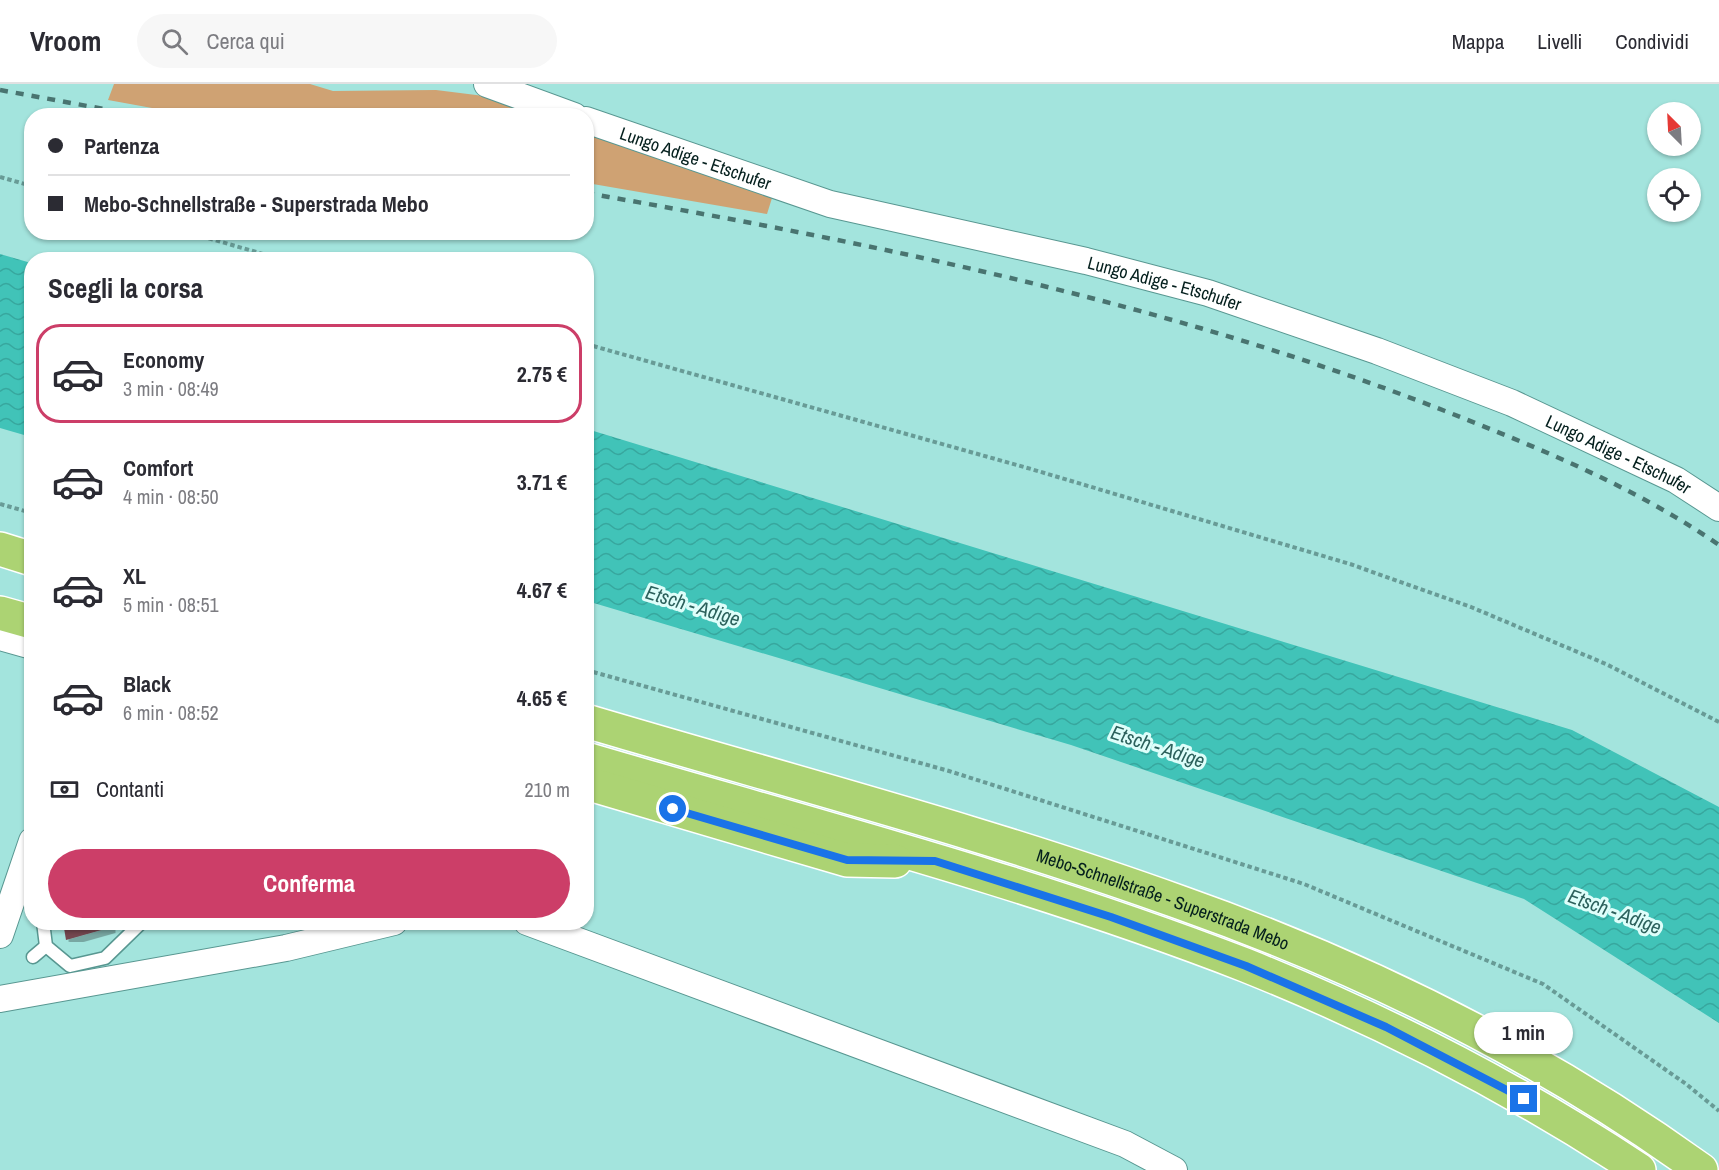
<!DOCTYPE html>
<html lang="it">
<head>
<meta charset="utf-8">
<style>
	:root { --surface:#fff; --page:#f7f7f7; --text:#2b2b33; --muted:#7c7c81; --line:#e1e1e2; --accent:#cc3e68 }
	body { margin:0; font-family:"Archivo Narrow",sans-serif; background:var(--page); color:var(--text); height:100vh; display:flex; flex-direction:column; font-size:22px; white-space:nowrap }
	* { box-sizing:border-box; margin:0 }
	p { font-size:20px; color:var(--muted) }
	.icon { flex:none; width:33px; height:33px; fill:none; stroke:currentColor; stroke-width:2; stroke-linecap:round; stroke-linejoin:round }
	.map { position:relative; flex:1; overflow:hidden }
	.side { position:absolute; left:24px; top:168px; width:570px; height:678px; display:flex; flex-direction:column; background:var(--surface); border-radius:24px; box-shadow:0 2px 4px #0004 }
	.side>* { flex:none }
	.hud { position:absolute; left:24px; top:24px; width:570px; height:132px; border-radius:24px; box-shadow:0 2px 4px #0004; display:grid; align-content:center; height:132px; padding:0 24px; background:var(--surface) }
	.needle { width:39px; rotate:336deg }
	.buttons { position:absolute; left:1647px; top:18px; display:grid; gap:12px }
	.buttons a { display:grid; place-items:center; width:54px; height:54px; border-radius:50%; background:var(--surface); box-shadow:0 2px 4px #0004; font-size:30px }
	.end { position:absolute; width:27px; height:27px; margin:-14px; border:8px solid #1a73e8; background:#fff; box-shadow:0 0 0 3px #fff }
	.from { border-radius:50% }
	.bubble { position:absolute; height:42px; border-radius:21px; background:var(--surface); box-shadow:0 2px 4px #0004; font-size:20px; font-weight:800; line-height:42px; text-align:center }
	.hud b { display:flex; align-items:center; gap:21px; height:57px; font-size:22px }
	.hud b+b { border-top:2px solid var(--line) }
	.hud i { width:15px; height:15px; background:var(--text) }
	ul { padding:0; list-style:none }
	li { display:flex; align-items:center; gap:18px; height:99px; margin:0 12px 9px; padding:0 12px; border:3px solid transparent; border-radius:24px }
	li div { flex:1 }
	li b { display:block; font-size:22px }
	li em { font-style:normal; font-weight:800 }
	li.current { border-color:var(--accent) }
	li>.icon { width:54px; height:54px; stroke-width:1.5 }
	h2 { padding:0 24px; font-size:27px; line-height:72px }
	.pay { display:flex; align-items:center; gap:15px; height:66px; padding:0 24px; font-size:22px }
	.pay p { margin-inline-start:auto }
	.button { display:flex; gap:12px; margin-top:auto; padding:12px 24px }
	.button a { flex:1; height:69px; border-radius:36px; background:var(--accent); color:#fff; font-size:24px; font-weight:800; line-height:69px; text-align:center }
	header { display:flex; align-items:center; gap:36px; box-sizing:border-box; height:84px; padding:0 30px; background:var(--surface); border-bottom:2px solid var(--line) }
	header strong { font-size:28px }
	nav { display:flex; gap:33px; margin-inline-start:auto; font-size:21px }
	.search { width:420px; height:54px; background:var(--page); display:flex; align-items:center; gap:15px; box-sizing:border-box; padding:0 21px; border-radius:33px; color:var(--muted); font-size:22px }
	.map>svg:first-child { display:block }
	.green { fill:#cfa273 }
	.water { fill:url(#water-waves) }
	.building { fill:#75464f; filter:url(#shadow) }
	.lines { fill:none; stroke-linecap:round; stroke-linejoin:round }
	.lane-casing { stroke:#589791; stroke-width:15 }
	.street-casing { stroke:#589791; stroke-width:28 }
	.highway-casing { stroke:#fff; stroke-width:36 }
	.path { stroke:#689b96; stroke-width:4; stroke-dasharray:4.5 3; stroke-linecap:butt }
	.lane { stroke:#fff; stroke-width:12 }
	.street { stroke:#fff; stroke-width:26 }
	.highway { stroke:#acd373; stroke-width:33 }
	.rail { stroke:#497470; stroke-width:4.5; stroke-dasharray:8 8; stroke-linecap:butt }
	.route { stroke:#1a73e8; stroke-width:8 }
	.labels { text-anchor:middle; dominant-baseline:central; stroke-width:6; stroke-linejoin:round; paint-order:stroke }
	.street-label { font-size:18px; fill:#041f1d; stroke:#defefa }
	.water-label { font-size:20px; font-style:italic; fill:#2c615c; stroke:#defefa }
</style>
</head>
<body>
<header>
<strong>Vroom</strong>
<div class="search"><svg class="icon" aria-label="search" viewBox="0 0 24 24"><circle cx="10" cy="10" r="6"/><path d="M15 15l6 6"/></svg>Cerca qui</div>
<nav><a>Mappa</a><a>Livelli</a><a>Condividi</a></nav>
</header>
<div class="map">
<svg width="1719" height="1086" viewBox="0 0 1719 1086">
	<defs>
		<pattern id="water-waves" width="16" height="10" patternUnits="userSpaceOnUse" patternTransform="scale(1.5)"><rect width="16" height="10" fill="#41c3b8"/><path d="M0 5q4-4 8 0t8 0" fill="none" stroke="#37a79e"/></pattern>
		<filter id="shadow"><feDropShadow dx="3.5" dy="6" stdDeviation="0" flood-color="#0004"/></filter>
	</defs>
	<rect width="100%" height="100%" fill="#a3e4dd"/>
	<!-- green -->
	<g class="green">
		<polygon points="114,0 310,0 333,7 436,6 500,14 548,31 196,32 108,16"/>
		<polygon points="586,46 772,114 767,130 587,99"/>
	</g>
	<!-- water -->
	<g class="water">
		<polygon points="0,170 31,179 31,353 0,344"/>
		<polygon points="587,345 1572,646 1719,723 1719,939 1524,815 1071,661 587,517"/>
	</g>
	<!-- building -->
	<polygon class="building" points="63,838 112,838 112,843 66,856"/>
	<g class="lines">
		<defs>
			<g id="lane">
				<polyline points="43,838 46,862 70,882 105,874 142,838"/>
				<polyline points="33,873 46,862"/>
			</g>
			<g id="street">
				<polyline points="487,0 574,32"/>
				<path id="s1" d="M586,36L830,120L1086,177L1208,209L1377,267L1512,319L1676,396L1719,424"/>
				<polyline points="0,553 32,562"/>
				<polyline points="527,838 1125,1060 1174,1086"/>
				<polyline points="0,851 32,757"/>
				<polyline points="0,915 286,864 394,838"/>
			</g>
			<g id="highway">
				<polyline points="0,465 32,475"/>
				<polyline points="0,529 32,538"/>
				<path id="s2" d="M586,637C784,696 985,748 1179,818C1363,883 1543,972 1701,1086"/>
				<path d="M586,675C807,740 1031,798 1245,881C1382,936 1515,1004 1639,1086"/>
				<polyline points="586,699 847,776 895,777"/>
			</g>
		</defs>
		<!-- lane casing -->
		<use href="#lane" class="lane-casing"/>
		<!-- street casing -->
		<use href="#street" class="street-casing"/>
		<!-- highway casing -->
		<use href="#highway" class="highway-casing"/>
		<!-- path -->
		<g class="path">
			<polyline points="0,93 32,102"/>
			<polyline points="187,148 284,176"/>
			<polyline points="586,260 1031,385 1350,480 1471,523 1606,580 1719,638"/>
			<polyline points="0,420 32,429"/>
			<polyline points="586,586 949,687 1304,800 1543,900 1686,1000 1719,1027"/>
		</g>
		<!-- lane -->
		<use href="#lane" class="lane"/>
		<!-- street -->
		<use href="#street" class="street"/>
		<!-- highway -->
		<use href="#highway" class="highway"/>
		<!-- rail -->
		<g class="rail">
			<polyline points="0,6 142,32"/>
			<path d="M586,109C878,160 1169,219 1445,327C1539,364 1635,403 1719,461"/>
		</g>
	</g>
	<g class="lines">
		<!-- route -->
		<polyline class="route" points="673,725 847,776 935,777 1111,833 1246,882 1386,943 1524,1015"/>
	</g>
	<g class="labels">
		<!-- street labels -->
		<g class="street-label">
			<text stroke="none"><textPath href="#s1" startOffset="116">Lungo Adige - Etschufer</textPath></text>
			<text stroke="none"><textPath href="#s1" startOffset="602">Lungo Adige - Etschufer</textPath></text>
			<text stroke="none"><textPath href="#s1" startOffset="1088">Lungo Adige - Etschufer</textPath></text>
			<text stroke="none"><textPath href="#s2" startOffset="604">Mebo-Schnellstraße - Superstrada Mebo</textPath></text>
		</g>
		<!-- water labels -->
		<g class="water-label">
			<text transform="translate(693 521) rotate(17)">Etsch - Adige</text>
			<text transform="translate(1158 662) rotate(18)">Etsch - Adige</text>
			<text transform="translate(1615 827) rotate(20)">Etsch - Adige</text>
		</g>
	</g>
</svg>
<div class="buttons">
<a><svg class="needle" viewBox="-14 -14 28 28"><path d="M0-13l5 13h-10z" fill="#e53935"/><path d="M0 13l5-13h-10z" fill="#7c7c81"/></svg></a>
<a><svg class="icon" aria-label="locate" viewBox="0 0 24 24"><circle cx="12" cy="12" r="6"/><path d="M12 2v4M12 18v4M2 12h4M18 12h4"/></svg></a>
</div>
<i class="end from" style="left:673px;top:725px"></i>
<i class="end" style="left:1524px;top:1015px"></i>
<div class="bubble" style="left:1474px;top:928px;width:99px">1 min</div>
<div class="hud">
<b><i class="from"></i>Partenza</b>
<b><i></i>Mebo-Schnellstraße - Superstrada Mebo</b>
</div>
<section class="side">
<h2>Scegli la corsa</h2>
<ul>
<li class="current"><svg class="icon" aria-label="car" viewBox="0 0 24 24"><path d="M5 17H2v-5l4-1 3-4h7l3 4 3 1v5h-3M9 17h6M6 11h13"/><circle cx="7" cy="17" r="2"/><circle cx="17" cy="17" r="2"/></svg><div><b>Economy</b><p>3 min · 08:49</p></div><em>2.75 €</em></li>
<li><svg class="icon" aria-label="car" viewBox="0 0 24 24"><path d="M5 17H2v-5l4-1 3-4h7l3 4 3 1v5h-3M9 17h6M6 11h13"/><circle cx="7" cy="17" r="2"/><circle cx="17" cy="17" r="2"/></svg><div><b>Comfort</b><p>4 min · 08:50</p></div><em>3.71 €</em></li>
<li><svg class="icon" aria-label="car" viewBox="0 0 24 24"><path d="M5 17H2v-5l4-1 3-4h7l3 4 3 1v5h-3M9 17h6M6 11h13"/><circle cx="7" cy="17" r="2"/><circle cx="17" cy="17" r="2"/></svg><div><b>XL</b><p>5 min · 08:51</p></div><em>4.67 €</em></li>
<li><svg class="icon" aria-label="car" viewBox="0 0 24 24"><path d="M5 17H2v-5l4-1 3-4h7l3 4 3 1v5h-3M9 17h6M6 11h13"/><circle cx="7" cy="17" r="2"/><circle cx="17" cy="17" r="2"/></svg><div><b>Black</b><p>6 min · 08:52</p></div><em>4.65 €</em></li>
</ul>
<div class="pay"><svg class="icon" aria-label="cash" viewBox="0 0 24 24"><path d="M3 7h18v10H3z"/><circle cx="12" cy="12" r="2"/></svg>Contanti<p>210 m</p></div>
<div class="button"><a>Conferma</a></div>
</section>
</div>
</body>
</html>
